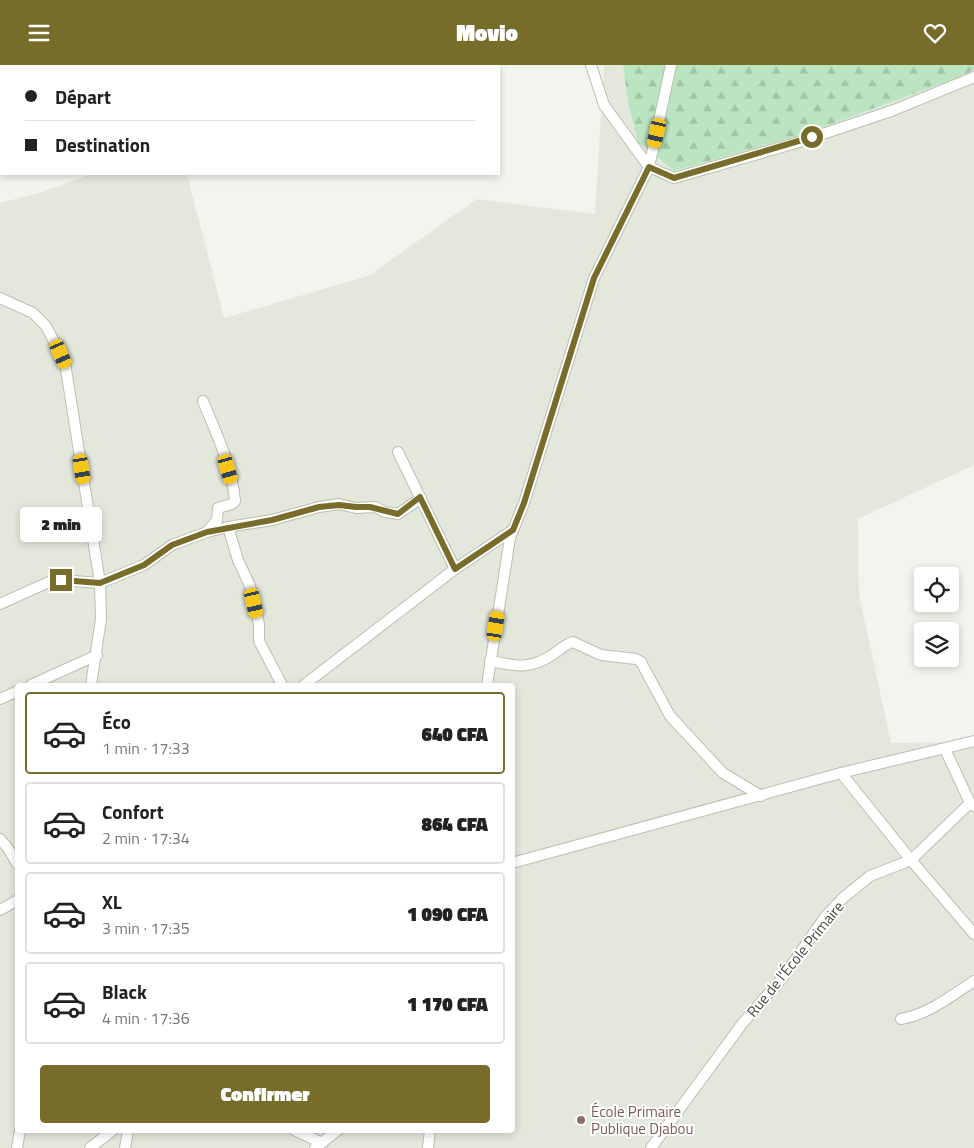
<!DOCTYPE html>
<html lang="fr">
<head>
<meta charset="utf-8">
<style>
	:root { --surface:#fff; --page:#f6f6f6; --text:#222; --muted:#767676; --line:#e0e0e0; --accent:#786c2b }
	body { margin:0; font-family:"Titillium Web",sans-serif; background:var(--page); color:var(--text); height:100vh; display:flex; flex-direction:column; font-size:19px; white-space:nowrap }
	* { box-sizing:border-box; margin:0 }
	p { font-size:16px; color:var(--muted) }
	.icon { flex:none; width:28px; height:28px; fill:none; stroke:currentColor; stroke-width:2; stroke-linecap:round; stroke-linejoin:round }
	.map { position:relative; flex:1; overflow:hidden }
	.panel { position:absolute; left:15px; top:618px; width:500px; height:450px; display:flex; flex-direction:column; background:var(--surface); border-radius:5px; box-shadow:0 2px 8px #0003 }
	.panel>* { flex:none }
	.hud { position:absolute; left:0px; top:0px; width:500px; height:110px; box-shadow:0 2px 8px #0003; display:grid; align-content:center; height:110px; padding:0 25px; background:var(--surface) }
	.fabs { position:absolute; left:914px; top:502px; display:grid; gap:10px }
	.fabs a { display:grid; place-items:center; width:45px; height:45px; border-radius:5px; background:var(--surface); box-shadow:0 2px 8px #0003; font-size:25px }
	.end { position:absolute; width:22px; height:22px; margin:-11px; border:6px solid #786c2b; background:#fff; box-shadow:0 0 0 2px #fff }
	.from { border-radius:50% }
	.bubble { position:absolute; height:35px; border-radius:5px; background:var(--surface); box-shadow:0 2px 8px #0003; font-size:16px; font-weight:800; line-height:35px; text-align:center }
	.car { position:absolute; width:15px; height:30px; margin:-15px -8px; border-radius:6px; box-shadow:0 0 4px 1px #0007; background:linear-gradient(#f5c518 24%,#345 0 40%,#f5c518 0 76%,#345 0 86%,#f5c518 0) }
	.hud b { display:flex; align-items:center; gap:18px; height:48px; font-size:19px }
	.hud b+b { border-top:1px solid var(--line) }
	.hud i { width:12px; height:12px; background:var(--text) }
	ul { padding:9px 0 0; list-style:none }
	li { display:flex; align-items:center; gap:15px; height:82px; margin:0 10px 8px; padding:0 15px; border:2px solid var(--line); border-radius:5px }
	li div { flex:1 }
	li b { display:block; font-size:19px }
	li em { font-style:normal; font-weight:800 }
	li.current { border-color:var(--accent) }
	li>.icon { width:45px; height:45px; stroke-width:1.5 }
	.primary-button { display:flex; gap:10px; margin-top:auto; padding:10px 25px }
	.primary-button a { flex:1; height:58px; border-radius:5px; background:var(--accent); color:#fff; font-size:20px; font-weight:800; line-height:58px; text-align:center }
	header { display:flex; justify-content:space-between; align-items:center; height:65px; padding:0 25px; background:var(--accent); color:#fff; font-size:22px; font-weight:800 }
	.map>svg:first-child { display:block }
	.residential { fill:#e4e8dc; fill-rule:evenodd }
	.forest { fill:url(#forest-firs) }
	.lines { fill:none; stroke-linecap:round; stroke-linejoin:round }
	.minor-casing { stroke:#bbbfb0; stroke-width:12 }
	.minor { stroke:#fff; stroke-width:10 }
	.route { stroke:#786c2b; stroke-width:6 }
	.education-dot { fill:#8d6e63; stroke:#fff; stroke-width:2 }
	.labels { text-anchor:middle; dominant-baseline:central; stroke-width:4; stroke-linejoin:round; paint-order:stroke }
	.street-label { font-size:15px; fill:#45493b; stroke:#fff }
	.education-label { font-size:15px; fill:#785e54; stroke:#fff; text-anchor:start }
</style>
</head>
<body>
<header><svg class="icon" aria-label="menu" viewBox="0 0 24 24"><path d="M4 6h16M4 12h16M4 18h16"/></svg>Movio<svg class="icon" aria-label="heart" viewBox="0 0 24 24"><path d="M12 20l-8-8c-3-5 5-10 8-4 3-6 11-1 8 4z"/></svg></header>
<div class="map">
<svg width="974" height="1083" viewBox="0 0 974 1083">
	<defs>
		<pattern id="forest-firs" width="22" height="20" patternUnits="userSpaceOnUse" patternTransform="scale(1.25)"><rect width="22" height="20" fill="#bbe4c1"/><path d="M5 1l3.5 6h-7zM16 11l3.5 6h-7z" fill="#a2c5a7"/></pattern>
	</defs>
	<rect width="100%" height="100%" fill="#f2f5ed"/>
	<!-- residential -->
	<path class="residential" d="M604,0H974V400L858,454L859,529L891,678L974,677V1083H0V138L42,127L91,109H187L224,253L368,211L477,134L595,149ZM18,620H512V1065H18Z"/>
	<!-- forest -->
	<polygon class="forest" points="623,0 974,0 974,5 954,14 804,69 674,106 638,77 628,37"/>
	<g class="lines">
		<defs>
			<g id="minor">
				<polyline points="591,0 604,40 649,102 674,113 796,78 894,45 974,12"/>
				<polyline points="0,233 33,248 46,261 65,298 100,518 101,554 91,620"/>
				<path d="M203,336C216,368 232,401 235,436L232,439L218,443L217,455L207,467"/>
				<polyline points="398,387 455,504"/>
				<polyline points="228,462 238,495 250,521 259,559 259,576 282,620"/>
				<polyline points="0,539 51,516 61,515 100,518 144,500 172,480 207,467 228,462 272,455 319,442 339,439 356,443 375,442 385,447 398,449 421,433"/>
				<path d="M490,596C516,601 529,605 552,590C559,586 565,579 573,577L601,590L636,594L641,597L670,651L723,708L761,731"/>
				<polyline points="31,620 97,590"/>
				<polyline points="304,620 455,504 513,465"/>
				<polyline points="487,620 510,473 524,438 594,213 649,102 671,0"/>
				<polyline points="0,634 18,626"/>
				<polyline points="945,684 970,738 974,741"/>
				<polyline points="841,708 911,795 974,869"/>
				<polyline points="0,774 7,782 18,800"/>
				<polyline points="512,798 841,708 974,676"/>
				<polyline points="0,845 18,835"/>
				<path d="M901,954C929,949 951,931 974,916"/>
				<polyline points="294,1065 322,1078"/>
				<polyline points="17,1083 20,1065"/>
				<polyline points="90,1083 113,1065"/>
				<polyline points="125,1083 128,1065"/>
				<polyline points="315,1083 338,1065"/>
				<polyline points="428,1083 430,1065"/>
				<polyline points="651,1083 742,959 784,911 825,852 843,833 870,811 911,795 970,738"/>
			</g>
		</defs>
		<!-- minor casing -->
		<use href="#minor" class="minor-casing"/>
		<!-- minor -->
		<use href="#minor" class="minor"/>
	</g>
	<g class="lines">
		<!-- route -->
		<polyline class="route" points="61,515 100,518 144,500 172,480 207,467 272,455 319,442 339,440 356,442 370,442 398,449 420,432 455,504 513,465 524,438 594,213 649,102 674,113 812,72"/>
	</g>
	<!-- markers -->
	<circle class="education-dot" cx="581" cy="1055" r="5"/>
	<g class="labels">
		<!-- street labels -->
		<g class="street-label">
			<text transform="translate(795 894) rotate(-51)">Rue de l'École Primaire</text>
		</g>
		<!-- education labels -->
		<g class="education-label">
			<text x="591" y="1046">École Primaire<tspan x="591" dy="17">Publique Djabou</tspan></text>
		</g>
	</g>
</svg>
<div class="fabs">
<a><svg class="icon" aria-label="locate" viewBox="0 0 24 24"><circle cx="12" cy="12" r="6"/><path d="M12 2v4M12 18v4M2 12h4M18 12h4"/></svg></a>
<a><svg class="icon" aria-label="layers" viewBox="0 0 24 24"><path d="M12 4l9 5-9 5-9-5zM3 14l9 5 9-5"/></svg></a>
</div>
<i class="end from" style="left:812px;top:72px"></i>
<i class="end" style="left:61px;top:515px"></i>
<div class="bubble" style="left:20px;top:442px;width:82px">2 min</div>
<i class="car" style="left:657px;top:68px;rotate:193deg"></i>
<i class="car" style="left:61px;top:289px;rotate:156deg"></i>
<i class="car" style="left:82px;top:404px;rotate:171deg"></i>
<i class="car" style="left:228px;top:404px;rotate:164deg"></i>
<i class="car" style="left:254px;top:538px;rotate:167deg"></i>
<i class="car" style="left:496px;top:561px;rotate:9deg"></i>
<div class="hud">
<b><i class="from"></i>Départ</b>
<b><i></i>Destination</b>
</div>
<section class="panel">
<ul>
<li class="current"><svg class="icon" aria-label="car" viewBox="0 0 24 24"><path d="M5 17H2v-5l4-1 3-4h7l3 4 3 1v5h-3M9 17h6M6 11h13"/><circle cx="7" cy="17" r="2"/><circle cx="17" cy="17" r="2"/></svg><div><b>Éco</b><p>1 min · 17:33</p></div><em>640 CFA</em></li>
<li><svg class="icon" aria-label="car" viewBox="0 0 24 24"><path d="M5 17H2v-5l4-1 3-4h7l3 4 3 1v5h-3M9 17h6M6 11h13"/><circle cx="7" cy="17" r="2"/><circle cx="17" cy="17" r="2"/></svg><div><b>Confort</b><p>2 min · 17:34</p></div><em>864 CFA</em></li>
<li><svg class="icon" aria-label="car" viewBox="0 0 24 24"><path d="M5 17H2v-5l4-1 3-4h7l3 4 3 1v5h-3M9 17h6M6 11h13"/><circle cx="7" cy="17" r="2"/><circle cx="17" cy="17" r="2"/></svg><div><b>XL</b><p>3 min · 17:35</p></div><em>1 090 CFA</em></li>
<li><svg class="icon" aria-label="car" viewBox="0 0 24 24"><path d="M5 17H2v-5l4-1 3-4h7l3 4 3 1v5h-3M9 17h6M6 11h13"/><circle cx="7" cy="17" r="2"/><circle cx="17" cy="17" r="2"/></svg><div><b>Black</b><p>4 min · 17:36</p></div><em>1 170 CFA</em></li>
</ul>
<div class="primary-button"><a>Confirmer</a></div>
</section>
</div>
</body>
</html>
